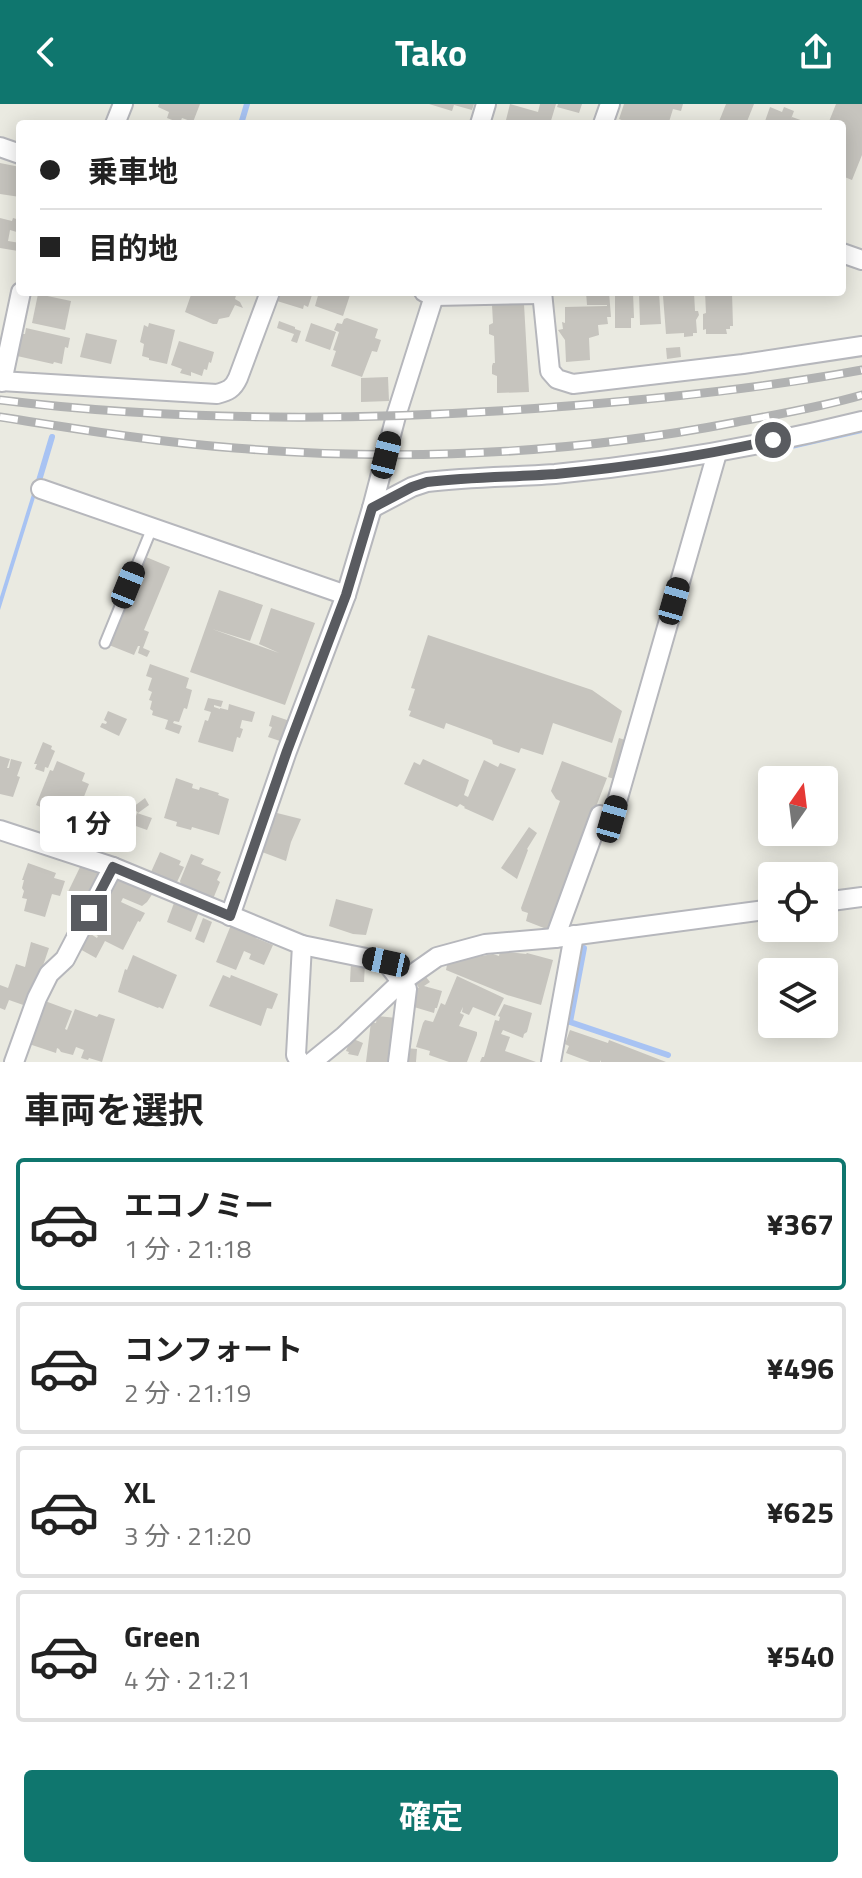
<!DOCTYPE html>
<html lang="ja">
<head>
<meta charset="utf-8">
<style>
	:root { --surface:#fff; --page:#f6f6f6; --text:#222; --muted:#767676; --line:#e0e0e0; --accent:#0f766e }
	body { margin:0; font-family:"Titillium Web","Noto Sans JP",sans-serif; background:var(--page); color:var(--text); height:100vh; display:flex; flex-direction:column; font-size:30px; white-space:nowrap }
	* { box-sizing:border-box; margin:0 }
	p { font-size:26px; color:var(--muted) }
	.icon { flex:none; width:44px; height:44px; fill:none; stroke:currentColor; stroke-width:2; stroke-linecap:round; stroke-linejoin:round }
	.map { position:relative; height:958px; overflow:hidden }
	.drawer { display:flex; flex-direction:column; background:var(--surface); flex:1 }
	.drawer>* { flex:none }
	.top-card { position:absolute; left:16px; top:16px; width:830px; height:176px; border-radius:8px; box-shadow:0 4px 20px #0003; display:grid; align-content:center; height:176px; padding:0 24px; background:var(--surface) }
	.needle { width:52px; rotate:14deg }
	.fabs { position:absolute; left:758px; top:662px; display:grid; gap:16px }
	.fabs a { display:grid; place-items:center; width:80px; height:80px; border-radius:8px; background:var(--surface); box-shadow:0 4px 20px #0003; font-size:40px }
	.end { position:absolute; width:36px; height:36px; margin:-18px; border:10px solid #595b60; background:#fff; box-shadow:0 0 0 4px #fff }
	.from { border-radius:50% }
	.bubble { position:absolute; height:56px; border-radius:8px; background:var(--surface); box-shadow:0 4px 20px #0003; font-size:26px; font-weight:700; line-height:56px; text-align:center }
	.car { position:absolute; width:24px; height:48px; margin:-24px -12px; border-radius:10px; box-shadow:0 0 6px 2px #0007; background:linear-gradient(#222 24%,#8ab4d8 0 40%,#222 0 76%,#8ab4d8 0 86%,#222 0) }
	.top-card b { display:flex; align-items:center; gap:28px; height:76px; font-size:30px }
	.top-card b+b { border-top:2px solid var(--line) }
	.top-card i { width:20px; height:20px; background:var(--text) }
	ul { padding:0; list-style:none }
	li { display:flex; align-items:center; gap:24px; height:132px; margin:0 16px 12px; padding:0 8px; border:4px solid var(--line); border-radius:8px }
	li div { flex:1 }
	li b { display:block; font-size:30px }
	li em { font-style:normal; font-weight:700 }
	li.selected { border-color:var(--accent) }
	li>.icon { width:72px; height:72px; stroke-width:1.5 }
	h2 { padding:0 24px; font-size:36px; line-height:96px }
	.primary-button { display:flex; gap:16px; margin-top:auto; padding:16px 24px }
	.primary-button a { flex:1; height:92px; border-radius:8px; background:var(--accent); color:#fff; font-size:32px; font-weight:700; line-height:92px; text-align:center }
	header { display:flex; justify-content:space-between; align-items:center; height:104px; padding:0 24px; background:var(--accent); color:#fff; font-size:36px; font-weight:700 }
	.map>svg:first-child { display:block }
	.water { fill:#a8c3f3 }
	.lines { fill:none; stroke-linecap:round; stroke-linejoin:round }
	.stream { stroke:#a8c3f3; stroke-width:6 }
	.building { fill:#c6c4be }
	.service-casing { stroke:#b6b7bc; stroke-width:13 }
	.minor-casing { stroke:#b6b7bc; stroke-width:22 }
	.service { stroke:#fff; stroke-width:9 }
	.minor { stroke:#fff; stroke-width:18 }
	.rail-casing { stroke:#b1b2b2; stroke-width:9 }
	.rail { stroke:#fff; stroke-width:6; stroke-dasharray:18; stroke-linecap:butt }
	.route { stroke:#595b60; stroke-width:10 }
</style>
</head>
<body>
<header><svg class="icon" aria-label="back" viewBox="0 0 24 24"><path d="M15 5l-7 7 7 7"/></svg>Tako<svg class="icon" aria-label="share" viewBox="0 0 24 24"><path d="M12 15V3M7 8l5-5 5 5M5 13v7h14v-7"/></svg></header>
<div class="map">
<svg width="862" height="958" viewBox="0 0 862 958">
	<rect width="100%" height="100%" fill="#eaeae1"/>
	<!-- water -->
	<polygon class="water" points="33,387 37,387 0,506 0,493"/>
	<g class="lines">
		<!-- stream -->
		<g class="stream">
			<polyline points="241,20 247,0"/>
			<polyline points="765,348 862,326"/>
			<polyline points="38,380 52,333"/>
			<polyline points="584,844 570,918 668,951"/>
		</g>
	</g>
	<!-- building -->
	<g class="building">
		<polygon points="159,0 200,0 193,18 182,14 180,19 167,14 169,8 158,3"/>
		<polygon points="429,0 474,0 472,6 454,1 452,7"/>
		<polygon points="510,0 538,8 540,0 556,0 550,20 505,20"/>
		<polygon points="558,0 582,0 579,9 557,3"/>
		<polygon points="624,0 683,0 681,7 673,5 669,18 664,16 662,20 632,20 619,15"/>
		<polygon points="726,0 754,0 746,20 718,20"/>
		<polygon points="836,0 862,0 862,51 852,76 842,72 842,20 828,20"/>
		<polygon points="770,3 782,8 784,3 794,7 791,15 792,13 812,20 764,20"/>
		<polygon points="0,59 20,63 20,93 0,90"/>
		<polygon points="0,114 12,117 13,114 20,116 20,129 10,126 8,137 20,139 18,147 0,144"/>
		<polygon points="192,188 237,188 235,195 240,198 243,204 235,201 229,213 219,215 217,220 213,220 185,208"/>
		<polygon points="280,188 313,188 308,203 304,201 303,205 277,197"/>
		<polygon points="319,188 351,188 343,212 315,202"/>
		<polygon points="586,188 609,188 611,213 607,213 608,220 598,221 599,231 589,234 590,256 566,258 565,236 558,226 563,225 562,218 565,219 565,203 607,202 607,201 587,201"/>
		<polygon points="615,188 633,188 634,214 631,214 631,224 615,224"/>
		<polygon points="659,188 661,220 640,221 639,189"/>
		<polygon points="694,188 695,207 698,207 699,211 696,216 697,229 693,229 693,232 684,233 684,229 666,230 663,192 665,192 665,190"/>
		<polygon points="705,188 732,188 733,222 730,222 730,225 726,225 727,230 706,230 706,225 703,226 703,210 706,209"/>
		<polygon points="38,190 71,197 65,226 32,219"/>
		<polygon points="524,200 529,288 497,289 497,272 492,270 492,262 493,259 495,259 494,232 489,230 489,221 493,219 492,201"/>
		<polygon points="347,214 378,225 375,234 381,236 377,248 372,247 362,273 331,262 336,247 333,246 339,228 334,226 337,219 342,220 344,215"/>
		<polygon points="279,217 295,223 295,225 301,227 297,239 291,237 294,230 277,224"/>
		<polygon points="149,219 175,226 167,260 149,256 149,254 142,252 144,240 140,238 144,221 148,223"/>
		<polygon points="311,219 336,228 330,246 305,237"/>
		<polygon points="26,224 70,234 68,244 65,243 62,260 54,258 53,260 17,252 22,230 25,230"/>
		<polygon points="86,229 117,236 111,260 80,253"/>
		<polygon points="179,237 214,248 211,259 209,258 207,266 204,265 202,272 191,268 191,272 180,269 182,265 171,261"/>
		<polygon points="680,243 681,253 667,255 666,244"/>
		<polygon points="388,273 389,297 361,298 361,274"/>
		<polygon points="146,453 170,463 144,526 149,528 143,544 150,547 147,553 138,549 140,542 138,542 134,551 109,541"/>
		<polygon points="219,486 263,501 250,537 212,525 279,549 259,540 271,504 315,519 285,601 190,568"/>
		<polygon points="428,531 592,586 622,607 612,639 553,619 543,651 521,644 519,649 493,640 492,636 446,619 444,625 409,612 411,607 408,606 415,585 411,584"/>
		<polygon points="150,560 189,574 186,584 192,586 187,605 184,604 179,618 174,617 173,619 182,622 179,630 165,625 168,616 152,611 153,607 150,605 152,597 149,596 152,588 148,586 152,574 146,572"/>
		<polygon points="208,594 223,597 221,603 214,601 214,603 220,605 220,604 228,606 229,600 255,608 252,618 242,616 240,624 243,625 240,634 237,633 233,648 198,638 205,616 208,617 211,608 204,606"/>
		<polygon points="108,607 127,615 119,632 100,623 102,619 106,620 107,618 104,616"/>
		<polygon points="272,611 290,617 283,638 268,633 272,623 269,622"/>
		<polygon points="619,634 625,636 614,675 608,673"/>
		<polygon points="43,638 52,642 51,645 55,647 48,664 45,663 44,668 35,665 37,660 34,660"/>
		<polygon points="0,652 10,655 7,664 9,664 11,655 22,658 17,672 20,673 13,693 0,690"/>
		<polygon points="423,655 469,676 464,691 468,693 484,656 498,663 500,659 516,665 493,717 464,704 465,703 460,700 457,703 404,680 414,658 420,661"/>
		<polygon points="57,657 85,669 82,677 89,680 83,695 78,693 69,715 36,701 50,666 53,667"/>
		<polygon points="562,657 607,674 549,826 526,817 528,809 522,807 521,804 560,697 556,695 551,687"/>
		<polygon points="176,674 193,680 192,684 199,686 200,683 219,689 218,691 229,695 219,731 192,723 191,726 176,722 177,718 164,714"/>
		<polygon points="145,694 149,701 138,709 133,703"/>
		<polygon points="112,700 125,706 121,715 127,718 112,748 87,736 102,706 108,708"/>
		<polygon points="137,709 152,714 147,726 133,721"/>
		<polygon points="277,709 301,715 291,738 286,757 262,748"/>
		<polygon points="529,723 537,729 527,745 528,746 517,775 501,764"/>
		<polygon points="160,748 181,757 179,761 184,763 177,778 151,768"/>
		<polygon points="191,750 204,755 201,760 221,768 217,776 220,778 213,795 181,781 180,777"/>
		<polygon points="28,759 56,769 54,774 65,777 60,792 52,790 45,813 24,807 27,795 22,794 24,787 22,784 24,776 22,776"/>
		<polygon points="82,759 103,769 87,800 67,790"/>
		<polygon points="114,769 153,789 147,798 142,802 123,794 121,798 145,809 140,818 138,817 123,846 105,837 96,854 78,844 86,827 97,834 98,832 93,829 98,819 95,818 98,811 95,809"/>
		<polygon points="336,795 373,805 366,831 353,830 329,822"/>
		<polygon points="174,799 199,808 191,828 167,818"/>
		<polygon points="203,814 212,818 204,839 195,835"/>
		<polygon points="231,821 257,831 256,834 273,841 264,861 249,855 251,850 244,847 236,866 216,858"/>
		<polygon points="31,838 49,844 29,903 9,896 5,906 0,904 0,881 8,884 16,860 25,863"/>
		<polygon points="500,847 526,850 527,849 553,856 541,901 507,891 446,866 447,861 470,854 493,850 499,852"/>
		<polygon points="133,851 177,871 163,905 159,903 158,904 118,888 125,865 127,866"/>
		<polygon points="351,858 365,859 364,878 350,878"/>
		<polygon points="223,871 230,874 231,871 278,890 272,905 267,904 261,922 209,902"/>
		<polygon points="457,872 504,894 495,912 473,903 469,911 462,908 463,903 460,909 464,911 459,922 477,928 477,931 467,958 449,958 429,951 430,947 416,943 423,919 425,916 433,918 441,899 445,901"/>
		<polygon points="426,873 430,878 424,882 442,887 437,904 435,904 434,909 414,903 413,900 416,883 419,884 416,879"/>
		<polygon points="45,897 72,907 65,925 67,926 75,905 97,913 99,910 115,915 102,958 89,954 88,956 81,954 84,946 76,943 73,951 61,948 59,945 57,944 56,949 29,940"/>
		<polygon points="504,900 532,909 527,928 524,930 523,934 503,926 501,930 510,933 505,947 536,958 480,958 482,953 484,953 495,916 499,917 500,913 498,912"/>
		<polygon points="377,912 397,914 391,958 366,958 371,918 376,919"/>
		<polygon points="570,926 608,939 609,936 666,958 601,958 601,956 600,958 590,958 566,949 569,942 565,940"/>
		<polygon points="351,934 363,939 358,952 348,950 349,948 346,947"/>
		<polygon points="405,944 417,945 416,958 404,958"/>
	</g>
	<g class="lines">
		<defs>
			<g id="service">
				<polyline points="105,539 152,424"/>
				<polyline points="76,751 88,705"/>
			</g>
			<g id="minor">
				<polyline points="115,20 123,0"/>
				<polyline points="480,20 486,0"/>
				<polyline points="603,20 610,0"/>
				<polyline points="0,43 20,50"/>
				<polyline points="842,149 862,156"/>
				<polyline points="424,188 434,192 541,190"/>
				<polyline points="542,188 550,267 557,275 573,280 743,260 862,242"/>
				<path d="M0,277L217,290C228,287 233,285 238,274L270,188"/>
				<polyline points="2,278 21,188"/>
				<polyline points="41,385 346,491"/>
				<path d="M372,404L412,383L427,378C470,373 513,373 555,370C659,360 761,342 862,317"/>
				<polyline points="0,726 113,763 302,841 296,951 300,958"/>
				<polyline points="824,798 862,793"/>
				<polyline points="230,812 287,647 346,491 372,404 396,312 434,192"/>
				<polyline points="555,834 600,711 612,715 717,349"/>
				<polyline points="302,841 386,858 407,885 398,958"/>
				<polyline points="14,958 37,894 49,870 65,855 113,763"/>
				<polyline points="312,958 344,932 400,879 437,853 485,840 555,834 772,805"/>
				<polyline points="551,958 574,831"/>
			</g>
		</defs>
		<!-- service casing -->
		<use href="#service" class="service-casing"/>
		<!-- minor casing -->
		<use href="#minor" class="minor-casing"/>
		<!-- service -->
		<use href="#service" class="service"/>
		<!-- minor -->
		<use href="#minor" class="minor"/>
		<defs>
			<g id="rail">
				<path d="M0,296C188,319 379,317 568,302C666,294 765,284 862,266"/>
				<path d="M0,313C78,325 156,338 235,344C403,358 572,350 737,318C779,310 821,303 862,291"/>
			</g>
		</defs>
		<!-- rail casing -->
		<use href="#rail" class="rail-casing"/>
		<!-- rail -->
		<use href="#rail" class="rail"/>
	</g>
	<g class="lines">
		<!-- route -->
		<path class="route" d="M89,809L113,763L230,812L287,647L346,491L372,404L412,383L427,378C470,373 513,373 556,370C629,363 702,352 773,336"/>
	</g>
</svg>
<div class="fabs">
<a><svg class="needle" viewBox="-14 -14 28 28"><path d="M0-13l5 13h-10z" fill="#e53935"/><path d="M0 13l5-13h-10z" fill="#767676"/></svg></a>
<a><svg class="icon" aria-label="locate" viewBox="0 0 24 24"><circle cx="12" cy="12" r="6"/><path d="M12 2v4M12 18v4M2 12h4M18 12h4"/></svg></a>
<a><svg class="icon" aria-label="layers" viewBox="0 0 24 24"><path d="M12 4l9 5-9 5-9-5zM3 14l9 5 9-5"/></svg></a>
</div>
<i class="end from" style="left:773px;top:336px"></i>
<i class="end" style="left:89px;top:809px"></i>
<div class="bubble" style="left:40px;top:692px;width:96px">1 分</div>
<i class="car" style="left:386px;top:351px;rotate:14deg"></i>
<i class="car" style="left:128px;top:481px;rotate:22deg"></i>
<i class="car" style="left:674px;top:497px;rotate:16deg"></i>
<i class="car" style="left:612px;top:715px;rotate:16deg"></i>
<i class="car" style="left:386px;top:858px;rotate:282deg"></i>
<div class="top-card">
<b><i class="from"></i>乗車地</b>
<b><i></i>目的地</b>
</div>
</div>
<section class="drawer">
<h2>車両を選択</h2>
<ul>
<li class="selected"><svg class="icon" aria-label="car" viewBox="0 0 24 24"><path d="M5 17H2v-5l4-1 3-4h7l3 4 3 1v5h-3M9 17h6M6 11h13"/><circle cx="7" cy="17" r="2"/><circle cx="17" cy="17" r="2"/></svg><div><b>エコノミー</b><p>1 分 · 21:18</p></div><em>¥367</em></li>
<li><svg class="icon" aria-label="car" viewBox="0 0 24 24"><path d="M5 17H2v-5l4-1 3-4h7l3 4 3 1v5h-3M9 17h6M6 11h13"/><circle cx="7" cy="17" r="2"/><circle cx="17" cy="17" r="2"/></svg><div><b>コンフォート</b><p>2 分 · 21:19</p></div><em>¥496</em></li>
<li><svg class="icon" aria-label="car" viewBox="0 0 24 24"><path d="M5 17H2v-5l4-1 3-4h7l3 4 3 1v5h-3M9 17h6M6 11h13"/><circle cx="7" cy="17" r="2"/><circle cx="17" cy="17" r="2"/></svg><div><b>XL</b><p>3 分 · 21:20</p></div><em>¥625</em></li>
<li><svg class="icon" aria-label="car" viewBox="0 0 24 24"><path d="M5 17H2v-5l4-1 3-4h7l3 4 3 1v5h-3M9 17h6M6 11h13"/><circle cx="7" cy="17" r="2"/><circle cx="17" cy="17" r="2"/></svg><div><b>Green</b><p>4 分 · 21:21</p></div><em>¥540</em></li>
</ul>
<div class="primary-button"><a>確定</a></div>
</section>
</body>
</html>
